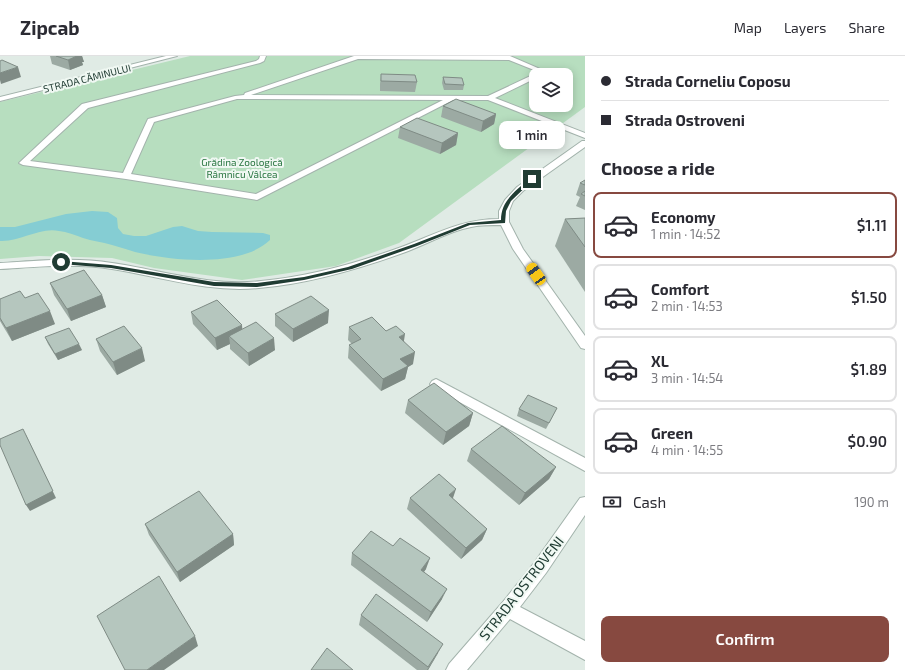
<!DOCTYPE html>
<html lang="en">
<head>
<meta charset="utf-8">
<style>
	:root { --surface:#fff; --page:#f7f7f7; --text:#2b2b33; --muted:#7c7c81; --line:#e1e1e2; --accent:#874940 }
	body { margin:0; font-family:"Exo 2",sans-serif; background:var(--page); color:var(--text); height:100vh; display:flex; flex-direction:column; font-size:15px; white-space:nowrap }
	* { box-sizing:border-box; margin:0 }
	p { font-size:13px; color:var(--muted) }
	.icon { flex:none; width:22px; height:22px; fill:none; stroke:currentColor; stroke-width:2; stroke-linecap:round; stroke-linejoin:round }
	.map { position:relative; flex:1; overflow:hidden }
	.side { display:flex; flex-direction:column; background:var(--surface); width:320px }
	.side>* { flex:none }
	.hud { display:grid; align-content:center; height:88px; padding:0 16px; background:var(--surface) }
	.buttons { position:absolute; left:529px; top:12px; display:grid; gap:8px }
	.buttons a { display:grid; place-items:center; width:44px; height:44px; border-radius:8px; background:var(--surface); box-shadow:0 2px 10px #0003; font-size:20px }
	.end { position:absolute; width:18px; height:18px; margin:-9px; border:5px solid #203c33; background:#fff; box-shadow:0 0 0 2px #fff }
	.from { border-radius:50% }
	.bubble { position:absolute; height:28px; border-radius:8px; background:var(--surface); box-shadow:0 2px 10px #0003; font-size:13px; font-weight:600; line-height:28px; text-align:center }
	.car { position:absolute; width:12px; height:24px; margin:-12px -6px; border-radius:5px; box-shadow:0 0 3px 1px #0007; background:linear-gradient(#f5c518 24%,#345 0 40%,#f5c518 0 76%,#345 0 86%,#f5c518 0) }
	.hud b { display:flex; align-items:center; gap:14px; height:38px; font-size:15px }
	.hud b+b { border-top:1px solid var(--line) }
	.hud i { width:10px; height:10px; background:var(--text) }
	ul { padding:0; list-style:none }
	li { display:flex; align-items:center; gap:12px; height:66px; margin:0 8px 6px; padding:0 8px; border:2px solid var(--line); border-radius:8px }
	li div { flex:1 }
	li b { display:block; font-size:15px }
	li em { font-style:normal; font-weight:600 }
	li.selected { border-color:var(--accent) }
	li>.icon { width:36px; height:36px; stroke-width:1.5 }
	h2 { padding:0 16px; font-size:18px; line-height:48px }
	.pay { display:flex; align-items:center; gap:10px; height:44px; padding:0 16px; font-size:15px }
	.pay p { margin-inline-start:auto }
	.cta { display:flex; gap:8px; margin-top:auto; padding:8px 16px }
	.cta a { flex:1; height:46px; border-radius:8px; background:var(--accent); color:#fff; font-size:16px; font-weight:600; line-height:46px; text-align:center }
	header { display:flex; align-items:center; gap:24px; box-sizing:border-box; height:56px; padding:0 20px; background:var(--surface); border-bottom:1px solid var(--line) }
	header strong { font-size:19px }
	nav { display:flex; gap:22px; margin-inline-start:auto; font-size:14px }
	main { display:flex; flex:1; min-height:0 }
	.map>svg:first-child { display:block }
	.green { fill:#b7debf; fill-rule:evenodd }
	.water { fill:#85cdd3 }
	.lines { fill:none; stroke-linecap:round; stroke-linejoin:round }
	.minor-casing { stroke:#a3b3ac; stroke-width:2 }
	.minor { fill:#fff; fill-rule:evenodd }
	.wall { fill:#9caaa3 }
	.shaded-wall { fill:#7f8b85 }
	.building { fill:#b5c6be; stroke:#7f8b85 }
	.route { fill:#203c33 }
	.labels { text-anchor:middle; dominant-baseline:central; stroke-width:4; stroke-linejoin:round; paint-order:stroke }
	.far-street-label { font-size:10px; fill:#203c33; stroke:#f0f8f3 }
	.far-park-label { font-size:10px; fill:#287540; stroke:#f0f8f3 }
	.near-street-label { font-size:14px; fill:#203c33; stroke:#f0f8f3 }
</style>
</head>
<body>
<header>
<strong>Zipcab</strong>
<nav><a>Map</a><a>Layers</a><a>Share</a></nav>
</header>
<main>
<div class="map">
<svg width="585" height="614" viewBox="0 0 585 614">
	<rect width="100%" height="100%" fill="#e0ebe5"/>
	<!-- green -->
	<path class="green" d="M190,0H585V51L399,187L336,210L242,224L154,212L112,202L39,200L0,203V46ZM536,19H566V49H536Z"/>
	<!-- water -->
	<path class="water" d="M92,155L108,156L117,162L118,172L123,178L134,180H146L173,171L182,170L198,175L212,176L263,177L270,179V184C241,212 172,205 135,196C128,194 120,191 112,189C102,186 92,185 83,182C75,179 67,176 59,175C39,171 21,186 0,185V171H15L66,158Z"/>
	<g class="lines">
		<defs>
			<g id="minor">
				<polygon points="166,0 177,0 0,45 0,41"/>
				<path d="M260,0H266L264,5L260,7L88,52L30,105L123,117L148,63L235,40L244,39L245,37L354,0H510L547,16L543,19H536V22L495,42L585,77V82L488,44H453L257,144L126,123L23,109L19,107L82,48L256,5L259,3ZM358,3L509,4L539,16L488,40L251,39ZM237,43L443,44L256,138L131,118L154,66Z"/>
				<path d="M582,85H585V91L523,135L513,145L509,155V166L523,193L585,280V293L581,292L513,193L501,169C491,169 480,169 471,171C446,176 424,190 400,198C355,214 307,228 259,232C209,237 161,221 112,213C75,207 37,211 0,213V207C37,205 75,201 112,207C161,214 210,231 261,225C306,221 350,209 393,194C432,181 457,163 499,163V155L505,144L517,131Z"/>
				<polygon points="436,323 585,402 585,415 432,331 430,328 432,325"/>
				<polygon points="585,441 585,459 546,517 520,551 585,585 585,604 510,563 467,614 446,614 449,608 502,547 534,507 580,442"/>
			</g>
		</defs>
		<!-- minor casing -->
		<use href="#minor" class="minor-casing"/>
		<!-- minor -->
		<use href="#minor" class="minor"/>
	</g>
	<!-- wall -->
	<g class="wall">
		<polygon points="50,0 82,0 84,6 82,6 83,9 70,14 52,8"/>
		<polygon points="381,18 417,26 415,36 380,35 380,28"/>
		<polygon points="443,21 464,29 463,34 444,34 442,27"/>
		<polygon points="443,50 496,58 494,68 481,76 441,61"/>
		<polygon points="400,71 458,77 456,89 440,98 398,82"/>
		<polygon points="585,124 585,154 576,150 580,141 576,139 580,127"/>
		<polygon points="585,162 585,236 555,190 565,163"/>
		<polygon points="50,227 102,239 106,251 71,265 54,239"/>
		<polygon points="0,243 55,268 12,285 0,265"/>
		<polygon points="191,256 242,273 275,294 249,310 230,293 230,288 217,294 193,268"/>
		<polygon points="275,258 328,267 293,286 275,270"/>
		<polygon points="349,271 386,275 404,285 413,308 408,311 405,323 381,335 348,302 349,289 352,288 348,284"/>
		<polygon points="45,281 82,294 58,304 48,288"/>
		<polygon points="96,283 145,305 117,319 100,295"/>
		<polygon points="408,344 473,357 469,370 443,389 405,357"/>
		<polygon points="557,352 546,373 517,360 519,353"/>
		<polygon points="471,393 556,411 549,423 519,449 467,405"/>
		<polygon points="410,442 453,443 487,473 482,484 461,503 407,453"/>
		<polygon points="145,468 233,478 234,489 180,526 149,479"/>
		<polygon points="352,497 426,513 424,516 442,543 427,566 351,509"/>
		<polygon points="361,559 438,597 428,614 417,614 359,569"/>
	</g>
	<!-- shaded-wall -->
	<g class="shaded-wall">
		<polygon points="77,0 82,0 84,6 82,6 83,9 70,14 68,4"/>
		<polygon points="18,11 21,21 1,28 0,24 0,17"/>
		<polygon points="496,58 494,68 481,76 483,65"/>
		<polygon points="458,77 456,89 440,98 442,87"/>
		<polygon points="102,239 106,251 71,265 67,253"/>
		<polygon points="329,254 328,267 293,286 293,273"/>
		<polygon points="50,255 55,268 12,285 6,272"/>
		<polygon points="242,269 243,282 229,280 230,288 217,294 215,282"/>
		<polygon points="405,278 403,291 399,281"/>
		<polygon points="274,282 275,294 249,310 248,297"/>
		<polygon points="79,288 82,294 58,304 55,298"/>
		<polygon points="142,292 145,305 117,319 113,306"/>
		<polygon points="415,296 413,308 408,311 405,323 381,335 383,323 400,303"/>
		<polygon points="473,357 469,370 443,389 446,376"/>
		<polygon points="26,379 56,442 30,455 26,449"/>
		<polygon points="556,411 549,423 519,449 525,437"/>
		<polygon points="456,433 452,445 449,439"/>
		<polygon points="487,473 482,484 461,503 466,492"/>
		<polygon points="233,478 234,489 180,526 177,516"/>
		<polygon points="430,502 426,513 417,525 421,514"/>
		<polygon points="447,533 442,543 427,566 431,556"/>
		<polygon points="195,580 198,590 164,614 147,614"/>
		<polygon points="443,588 438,597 428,614 427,614"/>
	</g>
	<!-- building -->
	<g class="building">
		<polygon points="56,0 77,0 68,4"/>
		<polygon points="2,4 18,11 0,17 0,5"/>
		<polygon points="381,18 415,19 417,26 381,25"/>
		<polygon points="443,21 462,22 464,29 445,28"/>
		<polygon points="456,43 496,58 483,65 443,50"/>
		<polygon points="417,62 458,77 442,87 400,71"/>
		<polygon points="585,124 585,129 580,127"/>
		<polygon points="585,135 585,140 581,138"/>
		<polygon points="585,162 585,191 565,163"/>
		<polygon points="84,214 102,239 67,253 50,227"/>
		<polygon points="20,235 25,242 38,237 50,255 6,272 0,262 0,243"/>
		<polygon points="311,240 329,254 293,273 275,258"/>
		<polygon points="217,244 242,269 215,282 191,256"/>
		<polygon points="372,261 386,275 396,270 405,278 399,281 415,296 400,303 408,310 383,323 349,289 361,283 349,271"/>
		<polygon points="256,266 274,282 248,297 229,280"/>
		<polygon points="124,270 142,292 113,306 96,283"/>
		<polygon points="69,272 79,288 55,298 45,281"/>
		<polygon points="434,327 473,357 446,376 408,344"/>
		<polygon points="528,339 557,352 549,367 519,353"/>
		<polygon points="502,370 556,411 525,437 471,393"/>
		<polygon points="23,373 53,435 26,449 0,389 0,383"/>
		<polygon points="439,418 456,433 449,439 487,473 466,492 410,442"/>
		<polygon points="199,435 233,478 177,516 145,468"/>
		<polygon points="371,475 393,490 400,482 430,502 421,514 447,533 431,556 352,497"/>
		<polygon points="159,520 195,580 147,614 125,614 97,560"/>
		<polygon points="376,538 443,588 428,611 361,559"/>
		<polygon points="327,592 353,614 311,614"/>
	</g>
	<!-- route -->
	<path class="route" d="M530,122L534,123L511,145L506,155L505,167L470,169L417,190L352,213L304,224L257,231L214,230L111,212L61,208L58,206L61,205L111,209L214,226L257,227L304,221L348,211L414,188L468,167L501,164C501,144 516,135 530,122Z"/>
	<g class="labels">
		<!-- far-street labels -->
		<g class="far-street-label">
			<text transform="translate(87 22) rotate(-14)">STRADA CĂMINULUI</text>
		</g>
		<!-- far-park labels -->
		<g class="far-park-label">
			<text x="242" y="106">Grădina Zoologică<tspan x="242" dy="12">Râmnicu Vâlcea</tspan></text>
		</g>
		<!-- near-street labels -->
		<g class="near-street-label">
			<text transform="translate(521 532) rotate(-52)">STRADA OSTROVENI</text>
		</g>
	</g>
</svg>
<div class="buttons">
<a><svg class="icon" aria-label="layers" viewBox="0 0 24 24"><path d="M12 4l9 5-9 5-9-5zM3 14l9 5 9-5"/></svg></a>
</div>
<i class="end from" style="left:61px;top:206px"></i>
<i class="end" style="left:532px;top:123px"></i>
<div class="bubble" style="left:499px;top:65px;width:66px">1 min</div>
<i class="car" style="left:536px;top:218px;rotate:325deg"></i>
</div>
<section class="side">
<div class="hud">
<b><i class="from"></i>Strada Corneliu Coposu</b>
<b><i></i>Strada Ostroveni</b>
</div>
<h2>Choose a ride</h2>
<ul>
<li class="selected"><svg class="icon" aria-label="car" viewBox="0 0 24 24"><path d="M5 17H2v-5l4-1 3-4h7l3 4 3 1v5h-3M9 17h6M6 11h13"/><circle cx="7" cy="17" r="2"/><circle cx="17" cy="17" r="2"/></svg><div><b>Economy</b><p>1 min · 14:52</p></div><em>$1.11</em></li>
<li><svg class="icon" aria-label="car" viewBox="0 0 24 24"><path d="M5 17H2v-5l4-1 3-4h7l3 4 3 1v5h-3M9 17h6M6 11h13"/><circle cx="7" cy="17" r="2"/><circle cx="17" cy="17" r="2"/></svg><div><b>Comfort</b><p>2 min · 14:53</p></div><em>$1.50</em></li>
<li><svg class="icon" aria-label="car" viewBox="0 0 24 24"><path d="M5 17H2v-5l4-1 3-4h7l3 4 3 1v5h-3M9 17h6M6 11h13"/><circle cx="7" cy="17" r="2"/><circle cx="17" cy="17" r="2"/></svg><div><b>XL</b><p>3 min · 14:54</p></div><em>$1.89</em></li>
<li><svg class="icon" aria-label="car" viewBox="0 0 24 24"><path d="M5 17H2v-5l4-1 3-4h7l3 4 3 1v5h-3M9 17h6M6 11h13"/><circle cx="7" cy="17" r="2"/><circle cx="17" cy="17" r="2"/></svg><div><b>Green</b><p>4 min · 14:55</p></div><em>$0.90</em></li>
</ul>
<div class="pay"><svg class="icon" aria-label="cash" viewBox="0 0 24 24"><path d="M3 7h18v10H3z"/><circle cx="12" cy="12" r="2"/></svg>Cash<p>190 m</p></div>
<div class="cta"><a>Confirm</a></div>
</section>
</main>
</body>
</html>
